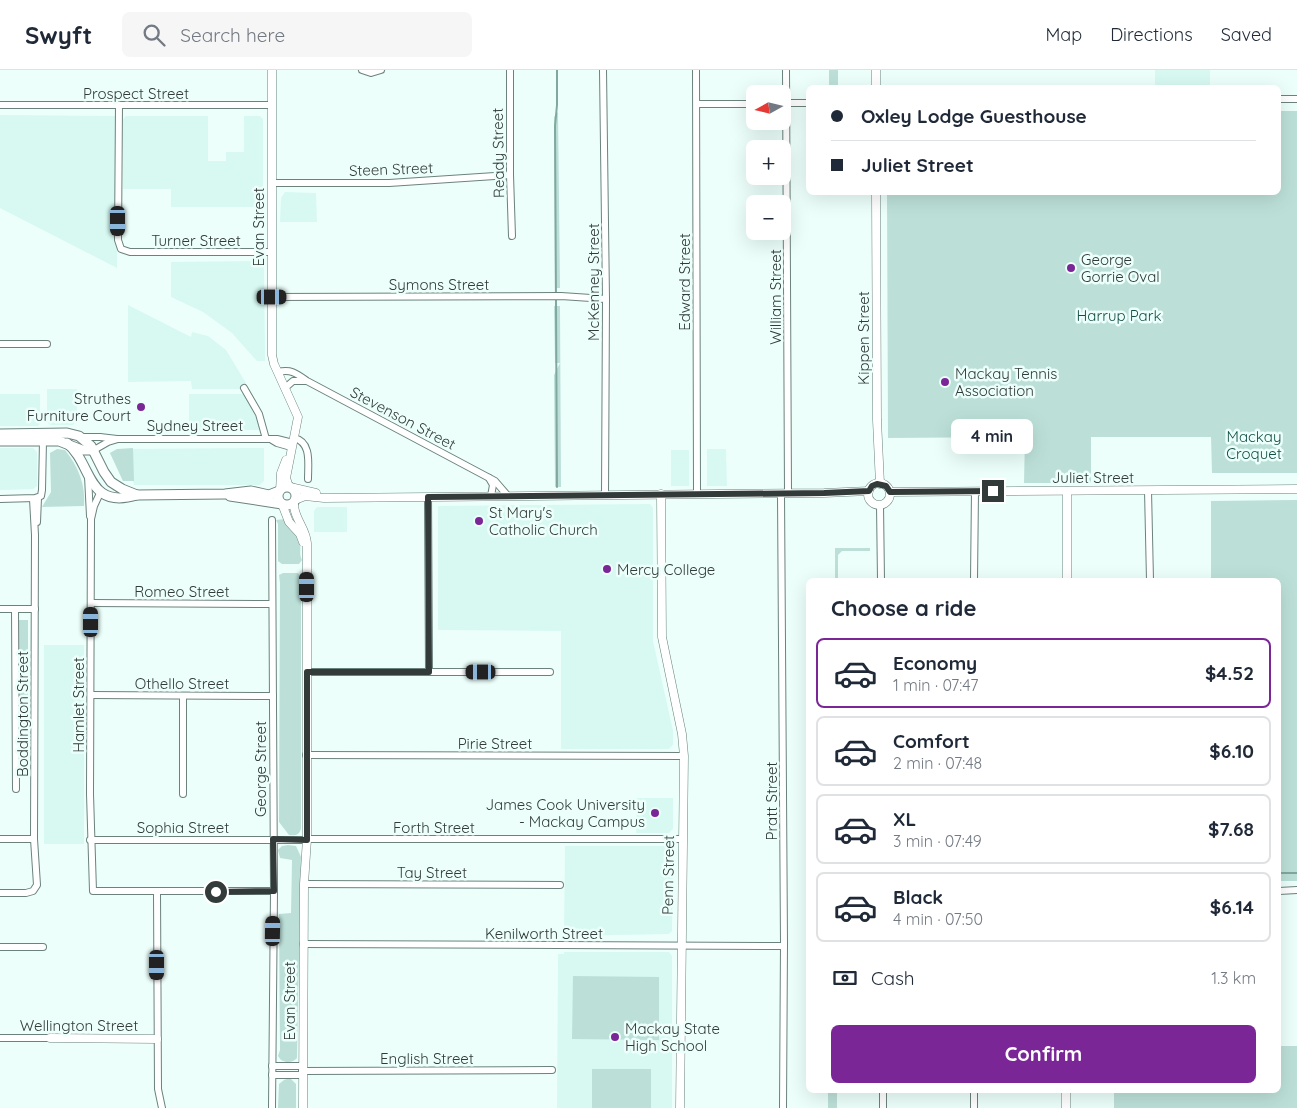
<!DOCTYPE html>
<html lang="en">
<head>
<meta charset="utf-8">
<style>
	:root { --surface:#fff; --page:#f6f6f7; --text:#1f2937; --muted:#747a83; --line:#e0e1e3; --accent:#7a2696 }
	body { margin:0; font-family:Quicksand,sans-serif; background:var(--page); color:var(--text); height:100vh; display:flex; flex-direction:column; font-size:19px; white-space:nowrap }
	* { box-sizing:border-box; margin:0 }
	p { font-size:16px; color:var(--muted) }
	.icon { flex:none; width:28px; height:28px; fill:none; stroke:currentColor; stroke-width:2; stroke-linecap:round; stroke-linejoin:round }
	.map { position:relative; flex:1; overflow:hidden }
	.drawer { position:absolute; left:806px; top:508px; width:475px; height:515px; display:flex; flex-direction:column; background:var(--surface); border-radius:8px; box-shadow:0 5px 20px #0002 }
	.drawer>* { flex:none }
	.banner { position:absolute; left:806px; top:15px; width:475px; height:110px; border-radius:8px; box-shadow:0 5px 20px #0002; display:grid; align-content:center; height:110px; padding:0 25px; background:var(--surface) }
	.needle { width:32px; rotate:262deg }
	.controls { position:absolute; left:746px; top:15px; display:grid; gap:10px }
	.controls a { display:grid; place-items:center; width:45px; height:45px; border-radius:8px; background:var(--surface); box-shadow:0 5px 20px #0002; font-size:25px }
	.end { position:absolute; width:22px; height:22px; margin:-11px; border:6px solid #323b39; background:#fff; box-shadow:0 0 0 2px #fff }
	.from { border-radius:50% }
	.bubble { position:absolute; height:35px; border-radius:8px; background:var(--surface); box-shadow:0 5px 20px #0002; font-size:16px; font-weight:800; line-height:35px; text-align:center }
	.car { position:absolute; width:15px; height:30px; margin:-15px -8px; border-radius:6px; box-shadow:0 0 4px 1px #0007; background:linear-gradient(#222 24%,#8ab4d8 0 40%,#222 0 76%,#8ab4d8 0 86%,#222 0) }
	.banner b { display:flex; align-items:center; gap:18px; height:48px; font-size:19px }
	.banner b+b { border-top:1px solid var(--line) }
	.banner i { width:12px; height:12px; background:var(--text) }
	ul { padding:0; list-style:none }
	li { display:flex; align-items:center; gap:15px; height:70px; margin:0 10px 8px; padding:0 15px; border:2px solid var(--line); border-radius:8px }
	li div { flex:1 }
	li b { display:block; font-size:19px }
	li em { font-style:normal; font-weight:800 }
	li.on { border-color:var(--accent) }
	li>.icon { width:45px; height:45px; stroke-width:1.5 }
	h2 { padding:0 25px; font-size:22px; line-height:60px }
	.pay { display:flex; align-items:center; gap:12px; height:55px; padding:0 25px; font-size:19px }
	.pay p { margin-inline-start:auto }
	.primary-button { display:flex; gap:10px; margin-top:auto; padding:10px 25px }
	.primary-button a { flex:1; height:58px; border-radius:8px; background:var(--accent); color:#fff; font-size:20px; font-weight:800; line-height:58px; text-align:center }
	header { display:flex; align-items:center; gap:30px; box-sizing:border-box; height:70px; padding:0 25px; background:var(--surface); border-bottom:1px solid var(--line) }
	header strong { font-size:24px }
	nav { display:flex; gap:28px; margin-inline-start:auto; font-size:18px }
	.search { width:350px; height:45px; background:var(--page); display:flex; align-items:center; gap:12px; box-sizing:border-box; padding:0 18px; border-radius:8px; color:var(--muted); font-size:19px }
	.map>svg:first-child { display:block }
	.built { fill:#d7f9f2 }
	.green { fill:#bce0d8 }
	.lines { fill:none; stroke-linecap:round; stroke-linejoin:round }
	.stream { stroke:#80a8a0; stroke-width:2 }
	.minor-casing { stroke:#6c827d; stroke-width:8 }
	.tertiary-casing { stroke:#6c827d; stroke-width:9 }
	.secondary-casing { stroke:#6c827d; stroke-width:11 }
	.minor { stroke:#fff; stroke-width:6 }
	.tertiary { stroke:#fff; stroke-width:8 }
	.secondary { stroke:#fff; stroke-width:9 }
	.route { stroke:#323b39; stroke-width:6 }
	.poi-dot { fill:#7a2696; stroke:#ecfffb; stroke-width:2 }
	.labels { text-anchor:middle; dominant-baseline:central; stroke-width:5; stroke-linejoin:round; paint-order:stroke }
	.street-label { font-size:15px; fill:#323b39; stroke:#ecfffb }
	.poi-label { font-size:15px; fill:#323b39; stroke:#ecfffb; text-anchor:start }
	.park-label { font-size:15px; fill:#144f46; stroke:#ecfffb }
</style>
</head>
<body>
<header>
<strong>Swyft</strong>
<div class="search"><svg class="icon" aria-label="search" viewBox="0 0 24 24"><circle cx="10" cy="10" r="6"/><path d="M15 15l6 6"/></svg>Search here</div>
<nav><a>Map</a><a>Directions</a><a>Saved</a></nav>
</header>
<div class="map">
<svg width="1297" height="1038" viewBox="0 0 1297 1038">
	<rect width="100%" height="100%" fill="#ecfffb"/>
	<!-- built -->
	<g class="built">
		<rect x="1155" y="0" width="55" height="17"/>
		<polygon points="0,45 117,46 117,198 0,138"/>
		<polygon points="126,46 208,46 208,91 226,91 226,82 244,82 244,46 260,46 263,49 263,137 171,137 171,119 123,119 123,49"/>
		<polygon points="285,122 316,123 317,152 280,152 281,128"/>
		<polygon points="260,191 264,195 265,291 257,291 232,263 203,242 171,227 171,192"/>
		<polygon points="128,235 191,267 192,262 208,266 226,280 246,313 240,319 192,319 191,311 128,312"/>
		<polygon points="47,319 77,319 77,350 73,355 51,355 47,352"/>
		<polygon points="0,324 40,324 40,354 38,356 0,356"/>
		<polygon points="189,324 244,324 259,353 259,360 189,360"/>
		<polygon points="0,378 33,378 37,382 37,416 33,419 0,420"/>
		<polygon points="264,378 264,411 260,415 134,415 133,411 123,411 110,383 117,379"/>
		<polygon points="707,379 726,379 727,416 707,416"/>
		<rect x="671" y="380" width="18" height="36"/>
		<polygon points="650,434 653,438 653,571 673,661 673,675 669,679 561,679 561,561 438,560 438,436"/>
		<polygon points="317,437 347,437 347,462 314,462 314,441"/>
		<rect x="44" y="575" width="40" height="199"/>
		<polygon points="637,728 673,728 673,759 669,763 636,763"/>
		<polygon points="565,776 669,776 673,780 672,861 669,864 564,866"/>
		<polygon points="564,882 669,882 672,886 672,1038 557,1038 558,884 564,884"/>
	</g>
	<!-- green -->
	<g class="green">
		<rect x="829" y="0" width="9" height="17"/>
		<polygon points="1279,41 1297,41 1297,403 1212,403 1211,367 1091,367 1091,413 1024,413 1025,367 888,368 887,123 1279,122"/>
		<polygon points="558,42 560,218 555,218 554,47"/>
		<polygon points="554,236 560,236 561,417 555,417 554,305 560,293 555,293"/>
		<polygon points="133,378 134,411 123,411 110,383 117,379"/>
		<path d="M57,379L65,380C78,396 86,415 84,436L42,437L51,422L50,383Z"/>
		<polygon points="1297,430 1297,811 1279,811 1279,510 1211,510 1211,431"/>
		<path d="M285,449C290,457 299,465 300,474C301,480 299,485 302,490L299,494H282L278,491V454L276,450Z"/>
		<polygon points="835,478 870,478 870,481 842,481 838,485 838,510 835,510"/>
		<path d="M283,503H298L301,508V758C300,765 295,766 289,765L279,752L280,513L279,505Z"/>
		<rect x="19" y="550" width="9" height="108"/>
		<path d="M288,775L296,776L301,787L297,988C293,993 286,993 281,990L278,986L280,980L279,844L291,843L292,790L280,788L278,780L282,776Z"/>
		<polygon points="573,906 659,907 659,970 572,969"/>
		<polygon points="1279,976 1297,976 1297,1038 1114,1038 1114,1020 1279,1020"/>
		<rect x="592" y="999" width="59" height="39"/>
		<polygon points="290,1008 296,1014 296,1038 278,1038 279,1014 284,1010"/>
		<rect x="828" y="1020" width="9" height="18"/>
	</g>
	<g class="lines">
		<!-- stream -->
		<g class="stream">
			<polyline points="557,417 555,56 557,35 557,0"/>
			<polyline points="1279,803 1297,803"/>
		</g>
		<defs>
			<g id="minor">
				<polyline points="362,0 371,3 381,0"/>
				<polyline points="510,0 510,105 512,166"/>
				<polyline points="603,0 606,229 605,425"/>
				<polyline points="696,0 697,423"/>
				<polyline points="786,0 788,423"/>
				<polyline points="1279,29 1297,29"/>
				<polyline points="784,33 809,33"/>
				<polyline points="697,34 755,34"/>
				<polyline points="0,35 272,35"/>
				<polyline points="119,35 118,170 121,179 130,182 272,182"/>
				<polyline points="272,113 389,113 510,105"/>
				<polyline points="272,227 561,226 606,229"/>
				<polyline points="0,274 47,274"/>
				<path d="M278,302C291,299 296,303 307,311L495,411L508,426"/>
				<polyline points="244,318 259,344 266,369"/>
				<polyline points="285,318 293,311 306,311"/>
				<polyline points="80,367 100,367 117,369"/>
				<path d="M294,368C312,372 308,394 308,409"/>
				<polyline points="272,370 277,373 291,377"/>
				<polyline points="94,380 108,372 118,369 277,369 293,373"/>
				<polyline points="88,406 90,446"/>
				<polyline points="489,408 493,415 491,426"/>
				<polyline points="1148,420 1150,510"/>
				<polyline points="101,421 94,436 91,449 90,724 93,821 274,821"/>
				<polyline points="781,424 784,873 783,1038"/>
				<polyline points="428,427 429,602"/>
				<polyline points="0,429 35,428 41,426 42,420 43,371"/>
				<polyline points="880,435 881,510"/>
				<polyline points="37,452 38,428"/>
				<polyline points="974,510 975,421"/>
				<polyline points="91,533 272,534"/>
				<polyline points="0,539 35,539"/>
				<polyline points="15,539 16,719"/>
				<polyline points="307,602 550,602"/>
				<polyline points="91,625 273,626"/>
				<polyline points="183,626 183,724"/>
				<polyline points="306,685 684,686"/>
				<polyline points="0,769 34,769"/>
				<polyline points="307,769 682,769"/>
				<polyline points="90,770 307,770"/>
				<polyline points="304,814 560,815"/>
				<polyline points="1279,821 1297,820"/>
				<polyline points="157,822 158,1019 162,1038"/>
				<polyline points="0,823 26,823 33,821 37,815 34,769 35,465 33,429"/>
				<polyline points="303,874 784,876"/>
				<polyline points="0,877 43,877"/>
				<polyline points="0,968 50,968"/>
				<polyline points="272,996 303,996"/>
				<polyline points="302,1001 552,1000"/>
				<polyline points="272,1005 302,1005"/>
				<polyline points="883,1020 883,1038"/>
				<polyline points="974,1020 974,1038"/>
				<polyline points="272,1038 274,821 272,450"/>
			</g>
			<g id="tertiary">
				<polyline points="272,0 272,285 274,294 298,347 286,408 289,417"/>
				<polyline points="876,0 876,18"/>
				<polyline points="876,122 877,350 880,414"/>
				<circle cx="879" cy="424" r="11"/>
				<polyline points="290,417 316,423"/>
				<polyline points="280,421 281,403 286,390"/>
				<polyline points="1067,421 1067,510"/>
				<polyline points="890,422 1297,419"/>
				<polyline points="661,424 662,567 682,664 684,686 680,1038"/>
				<polyline points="295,430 305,426 324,428 824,423 869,421"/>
				<path d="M294,433C293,447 306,458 307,473V769L304,814L303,1038"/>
				<polyline points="282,434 289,452 300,464 303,472"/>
				<polyline points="50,968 157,969"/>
				<polyline points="1066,1038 1066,1020"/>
			</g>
			<g id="secondary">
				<polyline points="0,364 67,363 79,366 91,376 104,402 111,412 122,419 137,425"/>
				<polyline points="0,371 59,371 82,380 94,380"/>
				<path d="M67,373C93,394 86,440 137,425L225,424L251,421L269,425L279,421"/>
				<circle cx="287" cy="426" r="9"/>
				<polyline points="230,426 282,434"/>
			</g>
		</defs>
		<!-- minor casing -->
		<use href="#minor" class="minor-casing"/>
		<!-- tertiary casing -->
		<use href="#tertiary" class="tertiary-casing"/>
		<!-- secondary casing -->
		<use href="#secondary" class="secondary-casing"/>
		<!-- minor -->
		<use href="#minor" class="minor"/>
		<!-- tertiary -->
		<use href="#tertiary" class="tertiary"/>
		<!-- secondary -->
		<use href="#secondary" class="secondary"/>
	</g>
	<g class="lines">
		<!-- route -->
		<polyline class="route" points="216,822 274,821 273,769 307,770 307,602 429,602 428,427 824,423 869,421 872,416 877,414 886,416 890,422 993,421"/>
	</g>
	<!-- markers -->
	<g class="poi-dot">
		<circle cx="1071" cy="198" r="5"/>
		<circle cx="945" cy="312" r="5"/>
		<circle cx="141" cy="337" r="5"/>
		<circle cx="479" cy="451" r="5"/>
		<circle cx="607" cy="499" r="5"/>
		<circle cx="655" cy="743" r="5"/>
		<circle cx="615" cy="967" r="5"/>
	</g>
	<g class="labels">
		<!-- street labels -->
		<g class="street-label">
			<text x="136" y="23">Prospect Street</text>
			<text transform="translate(498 83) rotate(-91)">Ready Street</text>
			<text transform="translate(391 99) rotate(-2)">Steen Street</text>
			<text transform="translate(258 157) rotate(-90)">Evan Street</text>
			<text x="196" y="170">Turner Street</text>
			<text transform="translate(593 212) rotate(-90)">McKenney Street</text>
			<text transform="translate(684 212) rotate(-90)">Edward Street</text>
			<text x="439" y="214">Symons Street</text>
			<text transform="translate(775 227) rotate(-90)">William Street</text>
			<text transform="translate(863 268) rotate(-90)">Kippen Street</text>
			<text transform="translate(403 348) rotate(28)">Stevenson Street</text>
			<text x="195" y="355">Sydney Street</text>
			<text x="1093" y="407">Juliet Street</text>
			<text x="182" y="521">Romeo Street</text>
			<text x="182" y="613">Othello Street</text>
			<text transform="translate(78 635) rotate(-90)">Hamlet Street</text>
			<text transform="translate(22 644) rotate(-90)">Boddington Street</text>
			<text x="495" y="673">Pirie Street</text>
			<text transform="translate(260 699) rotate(-90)">George Street</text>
			<text transform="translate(771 731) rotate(-90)">Pratt Street</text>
			<text x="183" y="757">Sophia Street</text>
			<text x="434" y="757">Forth Street</text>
			<text x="432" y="802">Tay Street</text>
			<text transform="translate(668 805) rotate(-89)">Penn Street</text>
			<text x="544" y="863">Kenilworth Street</text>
			<text transform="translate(289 931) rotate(-90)">Evan Street</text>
			<text x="79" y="955">Wellington Street</text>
			<text x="427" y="988">English Street</text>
		</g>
		<!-- poi labels -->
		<g class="poi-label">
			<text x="1081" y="189">George<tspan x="1081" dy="17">Gorrie Oval</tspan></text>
			<text x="955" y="303">Mackay Tennis<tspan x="955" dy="17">Association</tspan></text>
			<text x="131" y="328" text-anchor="end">Struthes<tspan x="131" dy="17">Furniture Court</tspan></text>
			<text x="489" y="442">St Mary's<tspan x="489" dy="17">Catholic Church</tspan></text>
			<text x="617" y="499">Mercy College</text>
			<text x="645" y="734" text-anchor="end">James Cook University<tspan x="645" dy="17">- Mackay Campus</tspan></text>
			<text x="625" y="958">Mackay State<tspan x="625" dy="17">High School</tspan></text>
		</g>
		<!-- park labels -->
		<g class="park-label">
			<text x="1119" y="245">Harrup Park</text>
			<text x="1254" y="366">Mackay<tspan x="1254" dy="17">Croquet</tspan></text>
		</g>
	</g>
</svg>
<div class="controls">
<a><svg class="needle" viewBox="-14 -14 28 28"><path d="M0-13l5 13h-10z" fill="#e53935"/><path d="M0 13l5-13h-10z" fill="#747a83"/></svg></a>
<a>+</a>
<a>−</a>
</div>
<i class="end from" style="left:216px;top:822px"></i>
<i class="end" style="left:993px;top:421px"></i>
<div class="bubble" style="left:951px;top:349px;width:82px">4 min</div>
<i class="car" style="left:118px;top:151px;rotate:180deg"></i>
<i class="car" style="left:272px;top:227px;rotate:90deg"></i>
<i class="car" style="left:307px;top:517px;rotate:0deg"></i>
<i class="car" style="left:91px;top:552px;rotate:0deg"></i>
<i class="car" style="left:481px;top:602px;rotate:270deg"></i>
<i class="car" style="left:273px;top:861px;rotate:1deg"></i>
<i class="car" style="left:157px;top:895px;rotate:180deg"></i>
<div class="banner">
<b><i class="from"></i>Oxley Lodge Guesthouse</b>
<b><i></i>Juliet Street</b>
</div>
<section class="drawer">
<h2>Choose a ride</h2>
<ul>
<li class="on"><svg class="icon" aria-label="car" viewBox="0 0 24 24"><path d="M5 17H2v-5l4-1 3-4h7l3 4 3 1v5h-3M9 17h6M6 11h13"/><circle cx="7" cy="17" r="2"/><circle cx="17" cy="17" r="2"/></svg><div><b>Economy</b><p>1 min · 07:47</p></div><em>$4.52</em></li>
<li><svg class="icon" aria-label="car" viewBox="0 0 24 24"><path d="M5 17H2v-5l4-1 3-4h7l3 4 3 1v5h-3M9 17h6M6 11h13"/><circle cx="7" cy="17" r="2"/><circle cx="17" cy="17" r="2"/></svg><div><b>Comfort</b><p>2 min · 07:48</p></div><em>$6.10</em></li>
<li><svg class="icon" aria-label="car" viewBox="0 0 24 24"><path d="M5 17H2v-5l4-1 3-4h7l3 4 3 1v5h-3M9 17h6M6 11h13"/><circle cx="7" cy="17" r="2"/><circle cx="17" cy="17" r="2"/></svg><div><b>XL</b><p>3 min · 07:49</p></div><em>$7.68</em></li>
<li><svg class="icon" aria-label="car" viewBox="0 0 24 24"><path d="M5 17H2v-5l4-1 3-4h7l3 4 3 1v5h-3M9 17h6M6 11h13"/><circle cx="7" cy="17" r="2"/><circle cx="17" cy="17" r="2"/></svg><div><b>Black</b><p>4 min · 07:50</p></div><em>$6.14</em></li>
</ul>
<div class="pay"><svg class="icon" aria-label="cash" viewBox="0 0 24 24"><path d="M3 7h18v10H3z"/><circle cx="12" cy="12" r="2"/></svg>Cash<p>1.3 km</p></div>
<div class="primary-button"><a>Confirm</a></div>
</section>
</div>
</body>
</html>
